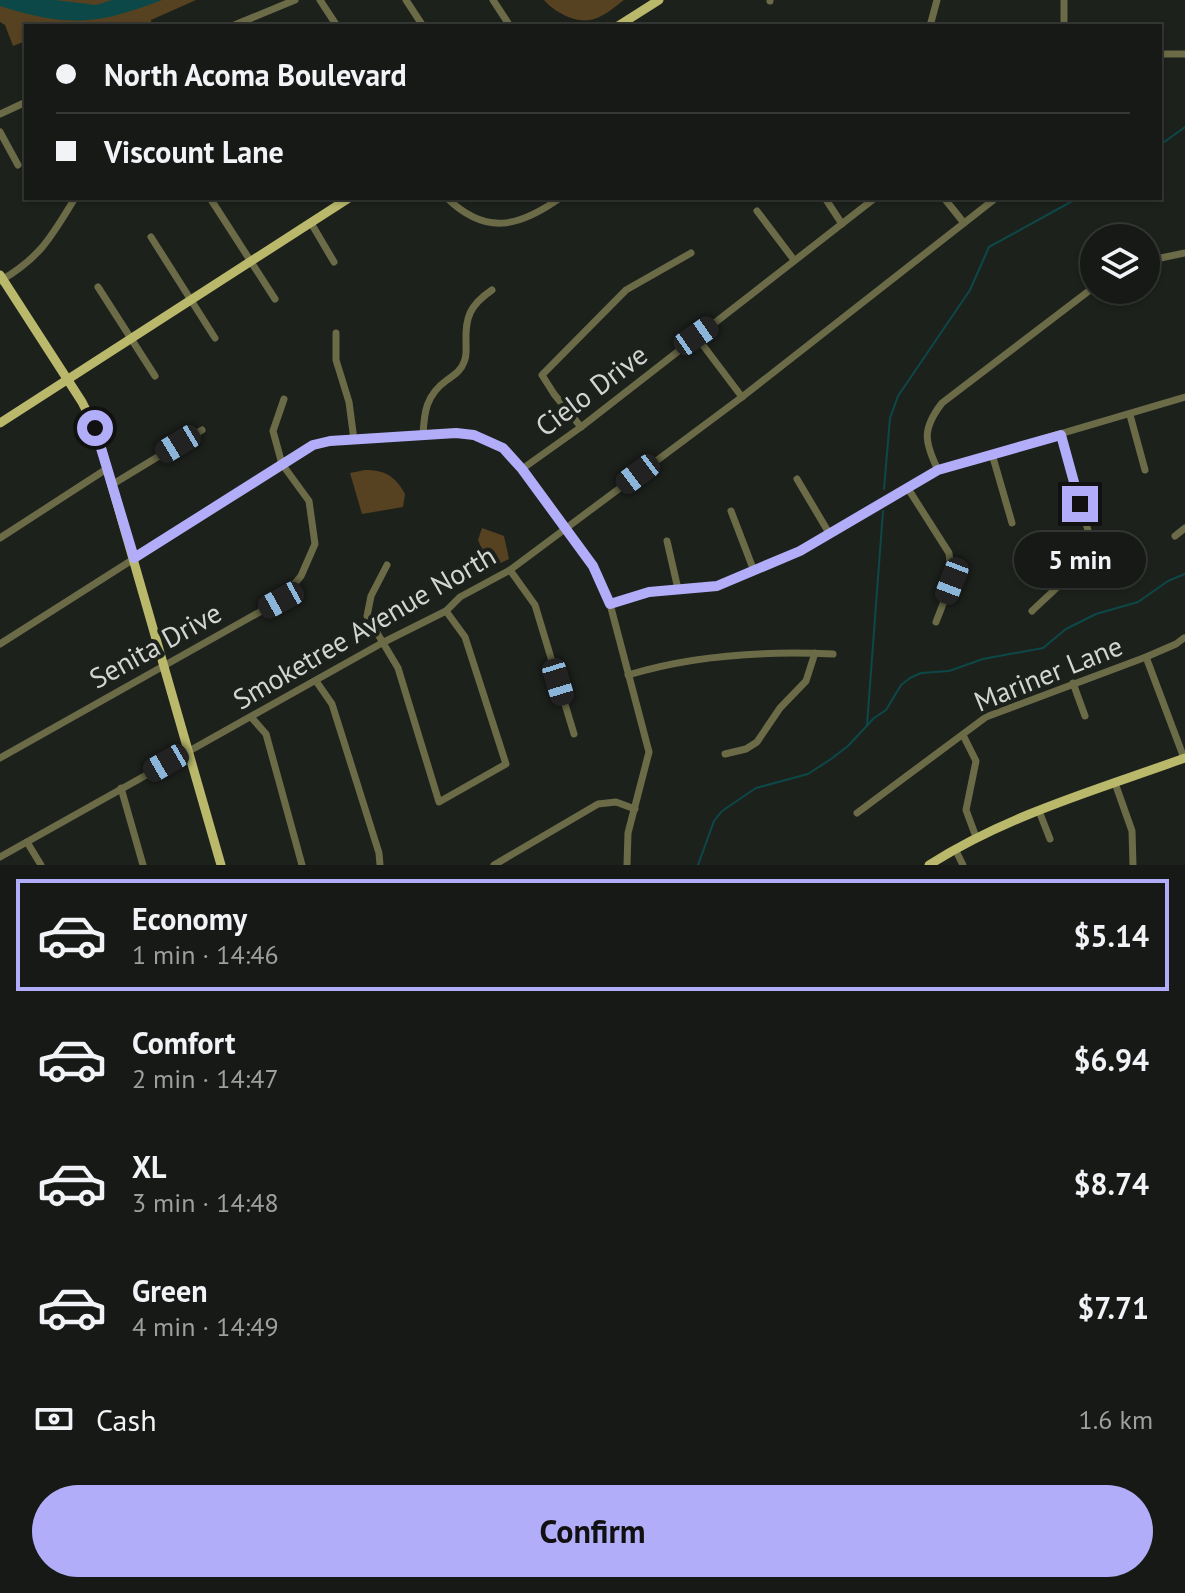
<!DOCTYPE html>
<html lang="en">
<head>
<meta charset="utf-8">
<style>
	:root { --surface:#161915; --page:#1f221e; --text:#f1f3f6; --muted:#9ea0a0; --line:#353834; --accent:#b2adf9 }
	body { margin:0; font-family:"PT Sans",sans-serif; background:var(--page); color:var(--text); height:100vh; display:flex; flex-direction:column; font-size:30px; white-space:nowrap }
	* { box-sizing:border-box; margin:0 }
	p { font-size:26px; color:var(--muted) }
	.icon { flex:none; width:44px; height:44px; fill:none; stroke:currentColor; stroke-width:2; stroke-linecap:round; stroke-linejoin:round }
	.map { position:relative; height:865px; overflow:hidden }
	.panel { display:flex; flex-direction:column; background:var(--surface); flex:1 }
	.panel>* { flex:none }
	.hud { position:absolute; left:24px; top:24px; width:1138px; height:176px; border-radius:0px; box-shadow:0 2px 6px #0004,0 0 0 2px var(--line); display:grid; align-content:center; height:176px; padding:0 32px; background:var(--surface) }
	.tools { position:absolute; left:1080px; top:224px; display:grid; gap:16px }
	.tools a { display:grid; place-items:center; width:80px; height:80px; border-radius:50%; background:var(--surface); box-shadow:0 2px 6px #0004,0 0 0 2px var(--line); font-size:40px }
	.end { position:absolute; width:36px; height:36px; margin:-18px; border:10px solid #b2adf9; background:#111; box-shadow:0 0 0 4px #111 }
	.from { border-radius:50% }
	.bubble { position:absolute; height:56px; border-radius:28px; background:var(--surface); box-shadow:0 2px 6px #0004,0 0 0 2px var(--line); font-size:26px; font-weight:700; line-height:56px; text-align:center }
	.car { position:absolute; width:24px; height:48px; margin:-24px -12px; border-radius:10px; box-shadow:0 0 6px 2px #0007; background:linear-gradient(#222 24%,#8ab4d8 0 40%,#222 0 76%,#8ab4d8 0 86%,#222 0) }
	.hud b { display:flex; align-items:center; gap:28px; height:76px; font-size:30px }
	.hud b+b { border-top:2px solid var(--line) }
	.hud i { width:20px; height:20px; background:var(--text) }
	ul { padding:14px 0 0; list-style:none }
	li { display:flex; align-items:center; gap:24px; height:112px; margin:0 16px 12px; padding:0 16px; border:4px solid transparent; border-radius:0px }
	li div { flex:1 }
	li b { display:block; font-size:30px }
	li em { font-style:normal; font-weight:700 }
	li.selected { border-color:var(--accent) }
	li>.icon { width:72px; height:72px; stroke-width:1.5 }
	.pay { display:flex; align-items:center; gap:20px; height:88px; padding:0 32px; font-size:30px }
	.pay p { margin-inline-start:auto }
	.action { display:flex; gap:16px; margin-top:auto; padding:16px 32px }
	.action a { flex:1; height:92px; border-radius:48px; background:var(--accent); color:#111; font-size:32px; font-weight:700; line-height:92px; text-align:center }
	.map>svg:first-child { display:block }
	.green { fill:#564221 }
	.water { fill:#0d4849 }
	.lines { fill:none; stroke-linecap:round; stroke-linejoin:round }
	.stream { stroke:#0d4849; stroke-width:2 }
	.minor { stroke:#6b6b47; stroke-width:7 }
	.major { stroke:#b9b86b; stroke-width:9 }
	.route { stroke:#b2adf9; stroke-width:10 }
	.labels { text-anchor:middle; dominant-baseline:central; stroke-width:8; stroke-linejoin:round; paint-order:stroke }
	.street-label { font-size:28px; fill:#d3d5d2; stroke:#1d211c }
</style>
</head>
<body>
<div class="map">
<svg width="1185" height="865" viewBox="0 0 1185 865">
	<rect width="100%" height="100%" fill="#1d211c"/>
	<!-- green -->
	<g class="green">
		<polygon points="0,0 196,0 151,20 152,26 26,26 26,41 13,46 5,25 0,22"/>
		<path d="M544,0H624C616,6 607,14 597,18C580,26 555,13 544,0Z"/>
		<path d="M365,470C385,470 395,476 405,494L403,507L362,514L350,473Z"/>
		<polygon points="482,528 504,536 509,559 490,568 478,540"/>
	</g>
	<!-- water -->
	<path class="water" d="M0,0H55L96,5L112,0H162C97,25 69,27 3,7L0,6Z"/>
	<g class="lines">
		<!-- stream -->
		<g class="stream">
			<polyline points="1160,145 1185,127"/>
			<polyline points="884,489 890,418 898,396 970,290 989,247 1078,198"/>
			<polyline points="867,725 883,511"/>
			<polyline points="698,865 714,821 722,811 756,788 808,774 831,759 848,746 874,718 886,710 901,685 910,678 921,673 949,671 983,659 1043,648 1066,629 1096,614 1138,602 1168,581 1185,574"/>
		</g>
		<!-- minor -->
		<g class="minor">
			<polyline points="320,0 337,26"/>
			<polyline points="406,0 423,26"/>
			<polyline points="493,0 510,26"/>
			<polyline points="770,0 770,1"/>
			<polyline points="232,26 295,0"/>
			<polyline points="930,26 937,0"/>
			<polyline points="1064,26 1064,0"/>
			<polyline points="1160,54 1185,54"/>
			<polyline points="0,114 26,102"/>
			<polyline points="0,132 18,165"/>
			<polyline points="210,198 275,299"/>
			<path d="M447,198C486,236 519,227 560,198"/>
			<polyline points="825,198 842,224"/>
			<polyline points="944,198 964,223"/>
			<polyline points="757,211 794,260"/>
			<polyline points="311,223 334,262"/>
			<polyline points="151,237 215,338"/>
			<polyline points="1146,261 1185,253"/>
			<path d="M0,281C41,257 51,237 75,198"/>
			<polyline points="98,287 155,376"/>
			<polyline points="336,333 336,360 349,402 354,440"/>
			<polyline points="696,336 742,397"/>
			<polyline points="1130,415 1145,470"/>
			<polyline points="581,427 554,394 542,375 626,290 691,253"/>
			<path d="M423,436C424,412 426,395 447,380C454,375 461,371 464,362C467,356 466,350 466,343C465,317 470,305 492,290"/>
			<polyline points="992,454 1012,523"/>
			<polyline points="522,469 581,427 875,198"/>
			<path d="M938,470C924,441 922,429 942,403L1094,287"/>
			<polyline points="797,479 829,533"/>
			<polyline points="113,484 202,430"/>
			<polyline points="907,487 949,553 952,581 936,622"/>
			<polyline points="731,511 754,571"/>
			<polyline points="1175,536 1185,528"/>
			<polyline points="0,538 108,468"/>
			<polyline points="667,541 678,589"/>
			<polyline points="387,565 371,596 367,616 398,668 439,802 506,764 465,637 446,611"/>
			<polyline points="510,570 535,605 574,734"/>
			<polyline points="610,604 649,592 717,586 800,551 938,470 1185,397"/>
			<path d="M1032,611C1053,590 1087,566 1089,534L1061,435"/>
			<polyline points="0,644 313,445 330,441 456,433 474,435 503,448 522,469 593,566 610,604 649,752 628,833 627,865"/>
			<polyline points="1146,657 1184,758"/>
			<path d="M628,675C693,655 766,651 833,654"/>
			<polyline points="316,681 332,704 379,853 380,865"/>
			<polyline points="1073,683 1085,716"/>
			<polyline points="251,717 266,734 302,865"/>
			<polyline points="963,735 976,761 966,810 976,837"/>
			<polyline points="725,754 746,749 757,742 780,708 806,681 815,653"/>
			<polyline points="0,758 281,600 301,576 315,544 309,501 282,464 273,431 284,399"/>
			<polyline points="1115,783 1132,831 1133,865"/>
			<polyline points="121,788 143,865"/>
			<polyline points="1039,811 1050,839"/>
			<polyline points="857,813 986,717 1146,657 1176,644 1184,638"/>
			<polyline points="27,842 41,865"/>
			<polyline points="955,849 963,865"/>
			<polyline points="0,857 382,643 446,611 460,597 510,570 742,397 996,198"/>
			<polyline points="494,865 598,804 616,802 635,809"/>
		</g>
		<!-- major -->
		<g class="major">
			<polyline points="618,26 659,0"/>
			<polyline points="0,275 82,402 96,430 221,865"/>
			<polyline points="0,423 349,198"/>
			<path d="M929,865C1007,815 1099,789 1185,758"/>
		</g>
	</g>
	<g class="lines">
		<!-- route -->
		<polyline class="route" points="95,428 134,558 313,445 330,441 456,433 474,435 503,448 522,469 593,566 610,604 649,592 717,586 800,551 938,470 1061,435 1080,504"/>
	</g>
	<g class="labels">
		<!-- street labels -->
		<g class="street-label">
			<text transform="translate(591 390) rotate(-37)">Cielo Drive</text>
			<text transform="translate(364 627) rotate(-30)">Smoketree Avenue North</text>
			<text transform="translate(155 645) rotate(-29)">Senita Drive</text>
			<text transform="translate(1048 673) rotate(-22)">Mariner Lane</text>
		</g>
	</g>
</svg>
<div class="tools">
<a><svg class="icon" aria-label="layers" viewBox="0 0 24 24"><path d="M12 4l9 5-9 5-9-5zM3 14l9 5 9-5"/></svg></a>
</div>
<i class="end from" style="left:95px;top:428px"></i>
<i class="end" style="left:1080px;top:504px"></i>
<div class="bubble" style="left:1014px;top:532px;width:132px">5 min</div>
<i class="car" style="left:696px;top:336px;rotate:55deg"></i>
<i class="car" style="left:178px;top:444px;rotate:239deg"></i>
<i class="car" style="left:638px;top:474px;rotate:233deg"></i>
<i class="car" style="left:952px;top:581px;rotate:201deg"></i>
<i class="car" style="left:281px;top:600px;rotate:241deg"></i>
<i class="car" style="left:558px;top:682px;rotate:163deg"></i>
<i class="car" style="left:166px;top:763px;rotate:240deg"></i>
<div class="hud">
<b><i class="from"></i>North Acoma Boulevard</b>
<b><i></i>Viscount Lane</b>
</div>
</div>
<section class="panel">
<ul>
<li class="selected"><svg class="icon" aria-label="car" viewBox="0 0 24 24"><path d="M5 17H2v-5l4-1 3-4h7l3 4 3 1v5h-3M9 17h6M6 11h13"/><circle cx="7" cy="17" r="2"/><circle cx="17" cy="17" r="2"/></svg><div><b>Economy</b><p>1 min · 14:46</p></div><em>$5.14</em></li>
<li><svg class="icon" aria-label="car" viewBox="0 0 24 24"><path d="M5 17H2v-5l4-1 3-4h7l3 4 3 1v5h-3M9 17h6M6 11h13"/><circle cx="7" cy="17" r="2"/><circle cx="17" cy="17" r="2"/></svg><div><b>Comfort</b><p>2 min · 14:47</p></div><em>$6.94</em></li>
<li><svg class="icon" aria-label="car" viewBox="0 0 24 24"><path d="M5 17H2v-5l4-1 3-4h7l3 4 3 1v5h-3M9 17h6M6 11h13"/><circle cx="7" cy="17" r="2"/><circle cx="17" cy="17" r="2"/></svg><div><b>XL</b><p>3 min · 14:48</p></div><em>$8.74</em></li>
<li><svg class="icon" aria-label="car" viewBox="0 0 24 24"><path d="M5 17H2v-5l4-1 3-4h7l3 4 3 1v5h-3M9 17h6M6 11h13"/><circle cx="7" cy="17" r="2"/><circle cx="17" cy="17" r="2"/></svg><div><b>Green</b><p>4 min · 14:49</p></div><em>$7.71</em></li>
</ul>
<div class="pay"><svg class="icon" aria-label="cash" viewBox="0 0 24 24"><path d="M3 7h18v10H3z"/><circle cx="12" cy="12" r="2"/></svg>Cash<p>1.6 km</p></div>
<div class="action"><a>Confirm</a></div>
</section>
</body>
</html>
